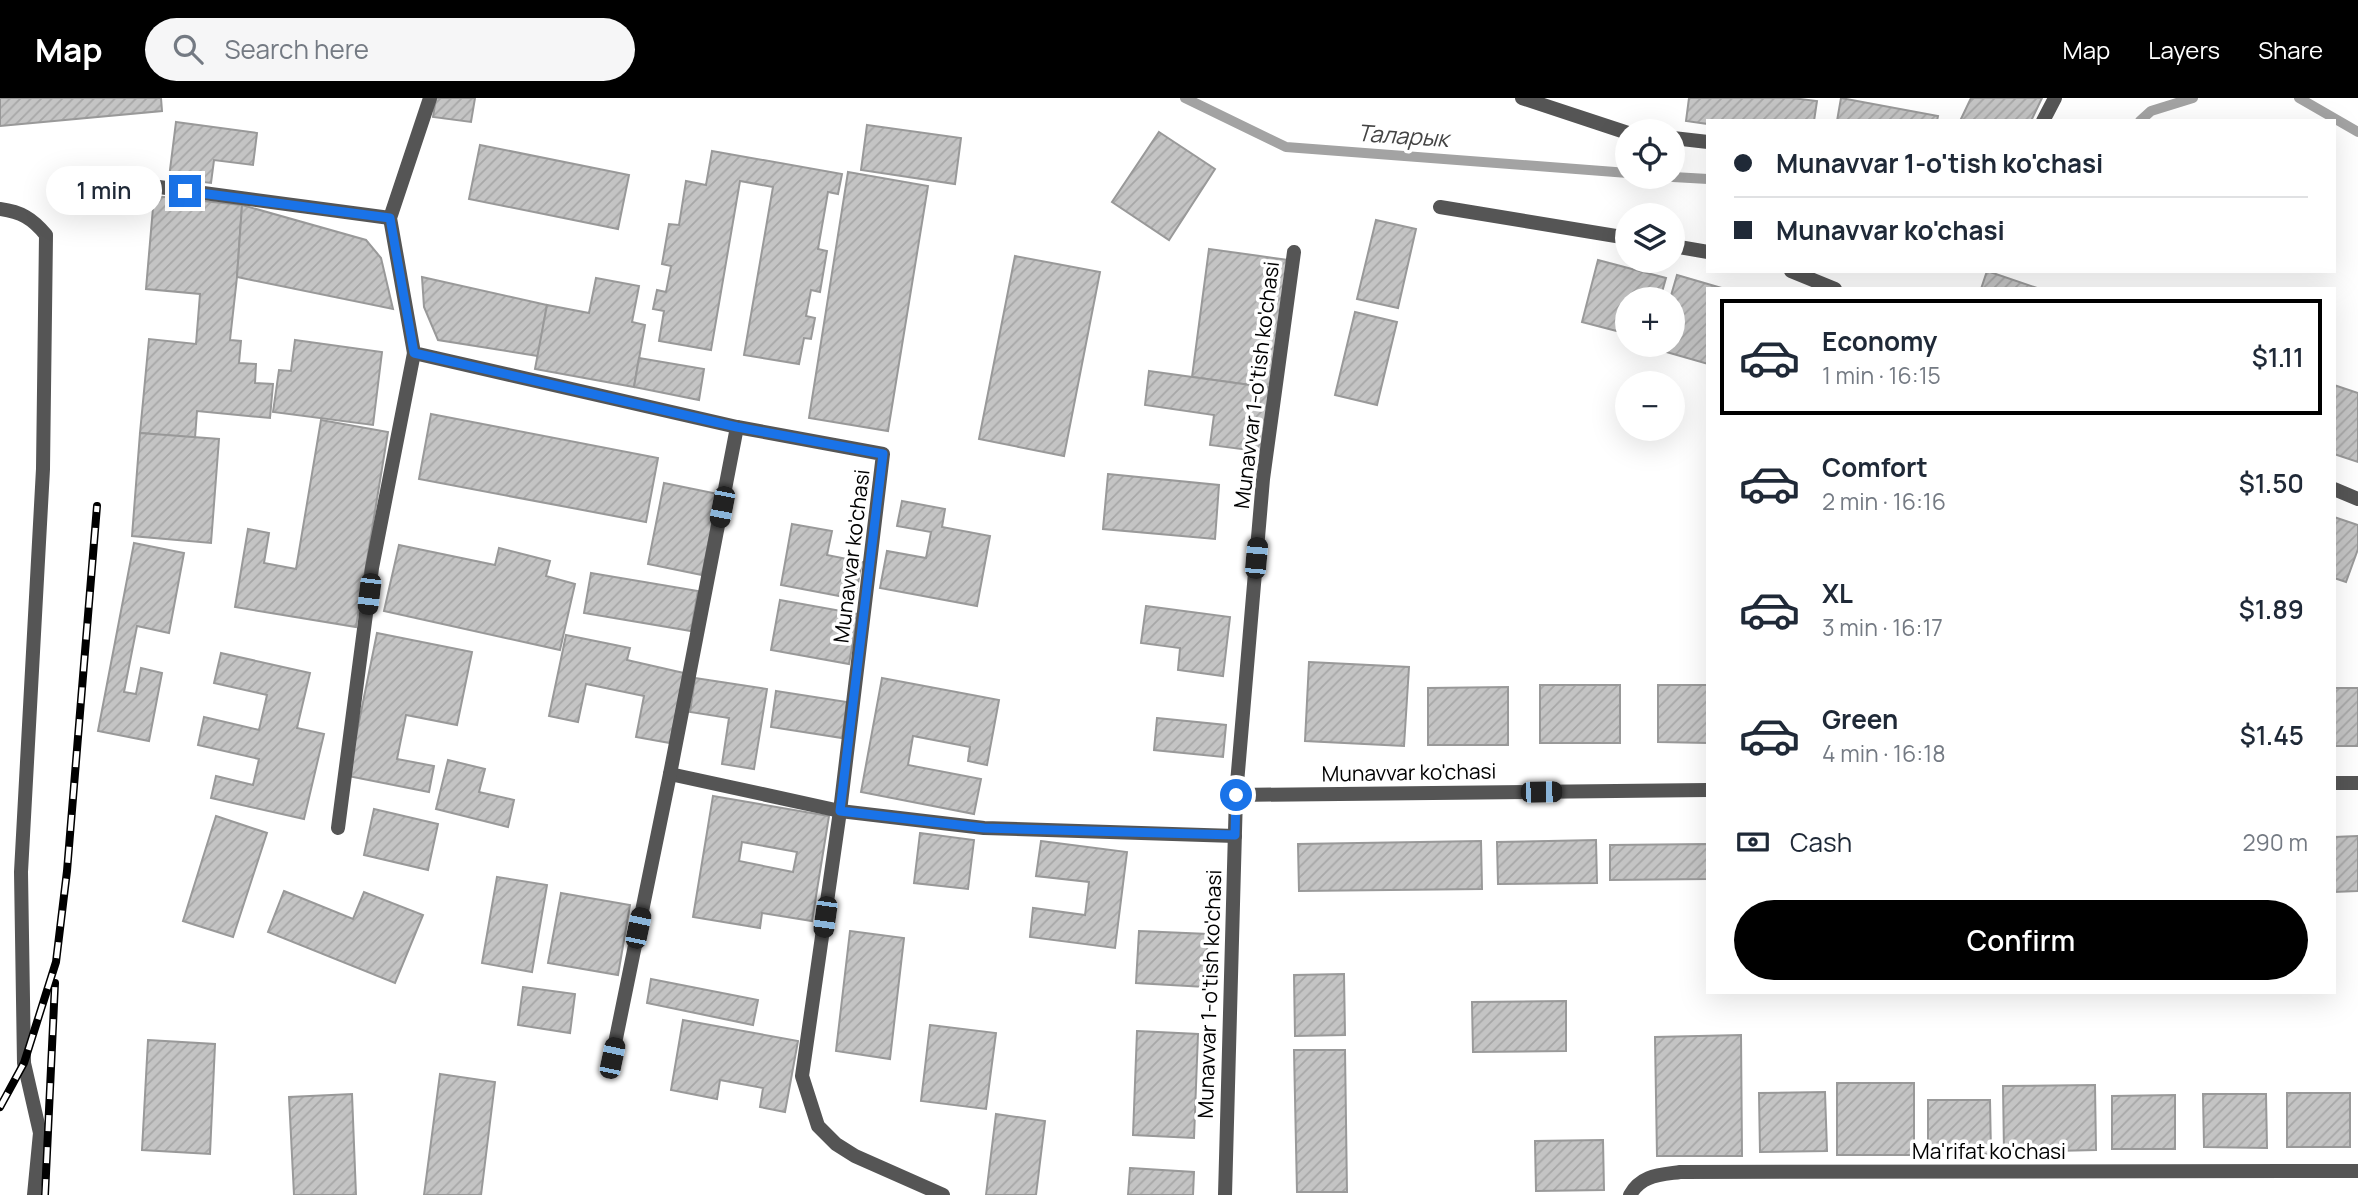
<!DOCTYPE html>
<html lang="en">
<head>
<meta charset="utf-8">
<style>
	:root { --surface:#fff; --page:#f6f6f7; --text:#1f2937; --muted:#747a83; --line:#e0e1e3; --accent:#000 }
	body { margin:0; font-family:Manrope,sans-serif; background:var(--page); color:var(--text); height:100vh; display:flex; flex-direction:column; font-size:26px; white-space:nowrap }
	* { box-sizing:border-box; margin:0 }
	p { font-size:23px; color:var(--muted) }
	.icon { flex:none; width:38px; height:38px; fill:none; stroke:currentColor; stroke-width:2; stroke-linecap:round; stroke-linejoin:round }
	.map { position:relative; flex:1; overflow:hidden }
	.details { position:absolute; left:1706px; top:189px; width:630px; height:707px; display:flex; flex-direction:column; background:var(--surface); border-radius:0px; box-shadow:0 7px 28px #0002 }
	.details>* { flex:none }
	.guide { position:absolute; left:1706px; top:21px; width:630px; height:154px; border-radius:0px; box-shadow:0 7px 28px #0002; display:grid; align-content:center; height:154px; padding:0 28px; background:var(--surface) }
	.buttons { position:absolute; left:1615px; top:21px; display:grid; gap:14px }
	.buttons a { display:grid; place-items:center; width:70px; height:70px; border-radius:50%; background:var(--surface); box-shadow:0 7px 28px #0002; font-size:35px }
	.end { position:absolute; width:32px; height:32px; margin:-16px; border:9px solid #1a73e8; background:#fff; box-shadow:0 0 0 4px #fff }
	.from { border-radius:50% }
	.bubble { position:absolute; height:49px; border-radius:24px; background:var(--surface); box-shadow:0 7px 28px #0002; font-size:23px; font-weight:600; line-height:49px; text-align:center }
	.car { position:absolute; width:21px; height:42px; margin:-21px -10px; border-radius:9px; box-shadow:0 0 5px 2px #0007; background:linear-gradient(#222 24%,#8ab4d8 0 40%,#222 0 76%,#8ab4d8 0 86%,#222 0) }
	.guide b { display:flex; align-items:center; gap:24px; height:66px; font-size:26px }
	.guide b+b { border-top:2px solid var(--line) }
	.guide i { width:18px; height:18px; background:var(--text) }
	ul { padding:12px 0 0; list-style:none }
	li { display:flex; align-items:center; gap:21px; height:116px; margin:0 14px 10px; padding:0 14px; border:4px solid transparent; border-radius:0px }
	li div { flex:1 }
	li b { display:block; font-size:26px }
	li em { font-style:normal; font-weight:600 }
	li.on { border-color:var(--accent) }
	li>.icon { width:63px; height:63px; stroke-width:1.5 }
	.pay { display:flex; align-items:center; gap:18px; height:77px; padding:0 28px; font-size:26px }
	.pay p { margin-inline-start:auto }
	.primary-button { display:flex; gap:14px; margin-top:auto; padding:14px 28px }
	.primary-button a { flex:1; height:80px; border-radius:42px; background:var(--accent); color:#fff; font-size:28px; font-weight:600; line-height:80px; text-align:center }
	header { display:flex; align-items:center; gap:42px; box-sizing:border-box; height:98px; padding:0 35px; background:var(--accent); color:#fff }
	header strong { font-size:33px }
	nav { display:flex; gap:38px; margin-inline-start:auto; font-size:24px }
	.search { width:490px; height:63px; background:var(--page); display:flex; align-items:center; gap:18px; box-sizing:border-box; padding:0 24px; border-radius:38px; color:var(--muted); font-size:26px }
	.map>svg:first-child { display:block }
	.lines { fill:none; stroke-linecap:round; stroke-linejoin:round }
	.stream { stroke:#a3a3a3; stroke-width:10 }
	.building { fill:url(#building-hatch); stroke:#999; stroke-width:2; fill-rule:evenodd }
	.lane { stroke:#555; stroke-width:14 }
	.street { stroke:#555; stroke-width:14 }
	.rail-casing { stroke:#000; stroke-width:8 }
	.rail { stroke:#fff; stroke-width:5; stroke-dasharray:16; stroke-linecap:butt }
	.route { stroke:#1a73e8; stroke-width:9 }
	.labels { text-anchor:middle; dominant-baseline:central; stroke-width:7; stroke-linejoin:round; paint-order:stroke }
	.street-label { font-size:21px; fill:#000; stroke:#fff }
	.water-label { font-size:23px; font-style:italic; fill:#444; stroke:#fff }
</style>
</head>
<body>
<header>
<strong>Map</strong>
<div class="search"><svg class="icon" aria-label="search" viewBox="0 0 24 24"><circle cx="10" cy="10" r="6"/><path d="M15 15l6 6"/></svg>Search here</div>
<nav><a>Map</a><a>Layers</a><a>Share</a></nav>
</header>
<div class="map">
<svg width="2358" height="1097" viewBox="0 0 2358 1097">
	<defs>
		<pattern id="building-hatch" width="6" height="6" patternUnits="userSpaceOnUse" patternTransform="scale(1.75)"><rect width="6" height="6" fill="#c4c4c4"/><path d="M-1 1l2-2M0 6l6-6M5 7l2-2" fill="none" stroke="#a7a7a7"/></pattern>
	</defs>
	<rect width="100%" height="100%" fill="#fff"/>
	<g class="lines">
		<!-- stream -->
		<g class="stream">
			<polyline points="1185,0 1286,49 1628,75"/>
			<polyline points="2299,0 2358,34"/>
			<polyline points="2140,23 2151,13 2193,0"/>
			<polyline points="1673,79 1708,81"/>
		</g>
	</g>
	<!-- building -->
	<g class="building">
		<polygon points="0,0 161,0 162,13 0,28"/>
		<polygon points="436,0 475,0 471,24 433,19"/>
		<polygon points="1689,0 1792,0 1817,3 1814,23 1708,23 1708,26 1686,23"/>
		<polygon points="1841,0 1938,18 1937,23 1837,23"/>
		<polygon points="1971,0 2042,0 2031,23 1960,23"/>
		<polygon points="176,24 257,35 253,67 214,62 211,85 169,80"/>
		<polygon points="867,27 961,40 955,86 861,72"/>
		<polygon points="1159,34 1215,71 1169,142 1112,104"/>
		<polygon points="480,47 629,77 618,131 469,101"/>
		<polygon points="712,53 842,76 838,96 828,94 818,151 827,153 820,194 811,192 806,218 815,220 811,241 804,240 799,266 744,257 773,89 740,83 711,252 659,243 664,213 653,211 657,192 666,194 671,168 662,166 669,126 679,127 686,83 706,87"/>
		<polygon points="848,74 928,88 888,333 809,320"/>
		<polygon points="154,98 242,107 237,179 230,242 241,243 239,265 256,266 255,285 273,286 270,320 197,313 195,340 140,335 149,241 196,246 200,196 146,191"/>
		<polygon points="242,107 366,142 381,160 393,211 237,179"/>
		<polygon points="1376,122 1416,131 1398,210 1357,201"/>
		<polygon points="1209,151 1289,162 1272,290 1192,279"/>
		<polygon points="1015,158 1100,174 1064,358 979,341"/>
		<polygon points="1598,162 1666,180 1660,201 1628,201 1628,236 1582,224"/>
		<polygon points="1987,173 2040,191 1981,191"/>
		<polygon points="1677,177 1725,191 1708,191 1708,266 1656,251 1657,247 1673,247 1673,201 1670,201"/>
		<polygon points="422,179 547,207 538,258 438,242 424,209"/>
		<polygon points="596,180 639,188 632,224 645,227 634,289 535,271 547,207 589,215"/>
		<polygon points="1355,214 1397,224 1377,307 1335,297"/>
		<polygon points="295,242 382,254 373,327 273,314 279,272 291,273"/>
		<polygon points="639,260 704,271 699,302 634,289"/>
		<polygon points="1149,273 1272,290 1264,354 1210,347 1214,317 1145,307"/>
		<polygon points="2334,287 2358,295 2358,364 2334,356"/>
		<polygon points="431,316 658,360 646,424 419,381"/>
		<polygon points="321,322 388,334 356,529 235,509 248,431 269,435 264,465 296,471"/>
		<polygon points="140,335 219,341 211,445 132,438"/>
		<polygon points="1108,376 1219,387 1215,441 1103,431"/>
		<polygon points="664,385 718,396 702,477 648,466"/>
		<polygon points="902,403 945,411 942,429 990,438 977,508 880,490 887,453 926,460 931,434 897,428"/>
		<polygon points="2334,419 2358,427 2358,451 2346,484 2334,480"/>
		<polygon points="792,426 832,433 827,457 862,464 855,501 781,487"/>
		<polygon points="134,445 184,455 169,535 137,528 124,594 136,596 141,570 162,575 149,643 98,633"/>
		<polygon points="399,447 495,467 499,450 550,463 546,478 575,486 560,552 384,513"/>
		<polygon points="591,475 698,493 691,533 584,515"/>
		<polygon points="780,502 858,516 849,566 771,552"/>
		<polygon points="1146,508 1230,519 1223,578 1178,572 1180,550 1141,545"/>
		<polygon points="377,535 472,554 457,627 406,617 397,661 434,668 429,694 348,678"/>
		<polygon points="566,537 630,550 627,562 684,575 670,645 636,639 644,598 586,586 578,624 549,618"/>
		<polygon points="221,555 310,575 297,630 324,636 304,721 211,700 216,678 253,687 259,661 198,647 204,619 259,632 267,597 214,585"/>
		<polygon points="1309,564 1409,569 1404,648 1305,643"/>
		<polygon points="695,580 767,591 754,671 722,666 729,620 690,614"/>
		<polygon points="882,580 999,602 987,667 968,663 970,649 913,638 908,667 981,681 974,716 861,694"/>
		<rect x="1540" y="587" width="80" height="58"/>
		<polygon points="1658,587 1708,587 1708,645 1658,644"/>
		<polygon points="1508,589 1508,647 1428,647 1428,590"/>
		<rect x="2334" y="590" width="24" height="58"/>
		<polygon points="776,593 847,604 842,640 771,629"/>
		<polygon points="1157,620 1226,627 1223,659 1154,652"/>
		<polygon points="448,662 485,671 479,694 514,702 508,729 436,711"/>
		<path d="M713,698L829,718L812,823L762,815L760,830L693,819ZM742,744L797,754L793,774L739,763Z"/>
		<polygon points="374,711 438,726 428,772 364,757"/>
		<polygon points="216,718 267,735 233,839 183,823"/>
		<polygon points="920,735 974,742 968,791 914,785"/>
		<polygon points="2358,738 2358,793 2334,794 2334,739"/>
		<polygon points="1596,742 1597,785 1498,786 1497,744"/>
		<polygon points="1041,743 1127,754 1115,850 1030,839 1033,810 1085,817 1089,784 1036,778"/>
		<polygon points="1481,743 1482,791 1299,793 1298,746"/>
		<polygon points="1708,746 1708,781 1610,782 1610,747"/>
		<polygon points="497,779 547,787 532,874 482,865"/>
		<polygon points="284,793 353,821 364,794 423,817 395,885 268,834"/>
		<polygon points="561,795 630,807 618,877 548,865"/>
		<polygon points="850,833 904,840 890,961 836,953"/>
		<polygon points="1139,833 1208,836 1205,889 1136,885"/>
		<polygon points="1344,876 1345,937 1295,938 1294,877"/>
		<polygon points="651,881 758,902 753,927 647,905"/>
		<polygon points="523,889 575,896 570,935 518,927"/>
		<polygon points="1566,903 1566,953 1473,954 1472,904"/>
		<polygon points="683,922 798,943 785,1014 760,1009 763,990 720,982 717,1001 671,992"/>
		<polygon points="930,927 996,935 986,1011 921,1003"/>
		<polygon points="1137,933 1198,936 1194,1040 1133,1037"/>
		<polygon points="1741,937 1742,1058 1657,1058 1655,939"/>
		<polygon points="148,942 215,946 210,1056 142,1052"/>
		<polygon points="1294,952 1345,952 1347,1094 1297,1094"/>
		<polygon points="440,976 495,984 481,1097 424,1097"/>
		<rect x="1837" y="985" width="77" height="72"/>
		<polygon points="2095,987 2096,1052 2004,1054 2003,988"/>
		<polygon points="1825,994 1827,1053 1760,1054 1759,995"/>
		<rect x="2287" y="995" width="63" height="54"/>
		<polygon points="352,996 356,1097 294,1097 289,999"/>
		<polygon points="2203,996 2266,996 2267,1050 2204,1049"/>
		<polygon points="2175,997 2175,1051 2112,1051 2112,998"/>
		<polygon points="1928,1002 1990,1002 1991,1056 1928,1056"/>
		<polygon points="996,1016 1045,1023 1036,1097 986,1097"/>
		<polygon points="1603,1042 1604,1092 1536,1093 1535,1043"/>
		<polygon points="1130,1070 1194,1074 1193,1097 1128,1097"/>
	</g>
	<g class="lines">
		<!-- lane -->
		<g class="lane">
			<polyline points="159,89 390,120"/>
			<path d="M0,111C21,114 32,120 46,137L43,371L21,774L24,965L40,1035L34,1097"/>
			<polyline points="338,730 372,470 414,255"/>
		</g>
		<!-- street -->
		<g class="street">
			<polyline points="430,0 390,120 414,255 737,329 883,356 840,713 802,978 818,1028 836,1046 855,1058 943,1097"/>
			<polyline points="1522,0 1628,35"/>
			<polyline points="2043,23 2055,0"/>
			<polyline points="1673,40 1708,44"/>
			<polyline points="1440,109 1628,140"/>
			<polyline points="1673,148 1708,154"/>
			<polyline points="1791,173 1835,191"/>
			<polyline points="2334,391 2358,401"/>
			<polyline points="670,676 840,713 984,730 1235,738"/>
			<polyline points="2334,685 2358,685"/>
			<polyline points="1236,697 1708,692"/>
			<polyline points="612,960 670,676 737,329"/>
			<polyline points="1225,1097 1236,697 1263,381 1294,154"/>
			<path d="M1630,1097C1641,1077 1659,1077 1680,1074L2358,1073"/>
		</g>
		<defs>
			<g id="rail">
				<polyline points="0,1009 24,965 56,864 67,773 97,408"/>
				<polyline points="45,1097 55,885"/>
			</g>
		</defs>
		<!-- rail casing -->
		<use href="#rail" class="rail-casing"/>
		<!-- rail -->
		<use href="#rail" class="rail"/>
	</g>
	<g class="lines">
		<!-- route -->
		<polyline class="route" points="185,93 390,120 414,255 737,329 883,356 840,713 984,730 1235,737 1236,697"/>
	</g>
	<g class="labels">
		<!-- street labels -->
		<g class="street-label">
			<text transform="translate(1256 287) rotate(-83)">Munavvar 1-o'tish ko'chasi</text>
			<text transform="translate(851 458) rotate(-83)">Munavvar ko'chasi</text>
			<text transform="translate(1409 674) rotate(-1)">Munavvar ko'chasi</text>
			<text transform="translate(1209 896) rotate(-88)">Munavvar 1-o'tish ko'chasi</text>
			<text x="1989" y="1053">Ma'rifat ko'chasi</text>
		</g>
		<!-- water labels -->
		<g class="water-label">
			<text transform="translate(1403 37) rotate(4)">Таларык</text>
		</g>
	</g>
</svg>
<div class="buttons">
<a><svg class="icon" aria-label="locate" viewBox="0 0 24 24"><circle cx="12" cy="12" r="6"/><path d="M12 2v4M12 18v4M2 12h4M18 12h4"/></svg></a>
<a><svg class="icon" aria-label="layers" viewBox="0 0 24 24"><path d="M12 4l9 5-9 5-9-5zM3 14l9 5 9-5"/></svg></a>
<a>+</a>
<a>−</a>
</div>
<i class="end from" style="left:1236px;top:697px"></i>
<i class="end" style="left:185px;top:93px"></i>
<div class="bubble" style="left:46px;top:68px;width:116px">1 min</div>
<i class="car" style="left:722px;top:409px;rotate:191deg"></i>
<i class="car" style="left:1256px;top:460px;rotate:5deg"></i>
<i class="car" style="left:369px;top:496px;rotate:187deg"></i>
<i class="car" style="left:1541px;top:694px;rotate:89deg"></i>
<i class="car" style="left:825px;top:819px;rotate:188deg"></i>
<i class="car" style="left:638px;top:830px;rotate:12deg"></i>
<i class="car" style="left:612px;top:960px;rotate:12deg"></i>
<div class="guide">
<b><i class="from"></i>Munavvar 1-o'tish ko'chasi</b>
<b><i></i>Munavvar ko'chasi</b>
</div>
<section class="details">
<ul>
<li class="on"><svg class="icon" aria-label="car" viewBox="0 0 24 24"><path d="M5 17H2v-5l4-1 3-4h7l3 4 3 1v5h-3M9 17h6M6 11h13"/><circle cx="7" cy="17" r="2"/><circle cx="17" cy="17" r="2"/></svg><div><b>Economy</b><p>1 min · 16:15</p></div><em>$1.11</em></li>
<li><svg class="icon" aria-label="car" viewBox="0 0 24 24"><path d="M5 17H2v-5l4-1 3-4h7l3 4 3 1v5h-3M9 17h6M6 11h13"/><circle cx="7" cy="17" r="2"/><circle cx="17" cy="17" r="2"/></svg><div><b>Comfort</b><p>2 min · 16:16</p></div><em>$1.50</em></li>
<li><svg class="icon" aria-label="car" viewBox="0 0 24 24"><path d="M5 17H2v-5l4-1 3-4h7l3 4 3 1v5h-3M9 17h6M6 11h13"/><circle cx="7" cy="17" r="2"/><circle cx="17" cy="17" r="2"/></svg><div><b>XL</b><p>3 min · 16:17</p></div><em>$1.89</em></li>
<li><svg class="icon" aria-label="car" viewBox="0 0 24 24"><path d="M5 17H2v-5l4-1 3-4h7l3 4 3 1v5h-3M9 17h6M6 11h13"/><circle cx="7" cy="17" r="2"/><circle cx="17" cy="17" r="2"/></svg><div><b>Green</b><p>4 min · 16:18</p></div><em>$1.45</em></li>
</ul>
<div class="pay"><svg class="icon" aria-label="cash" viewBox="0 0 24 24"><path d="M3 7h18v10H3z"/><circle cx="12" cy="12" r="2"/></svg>Cash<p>290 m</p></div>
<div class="primary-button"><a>Confirm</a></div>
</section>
</div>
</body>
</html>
